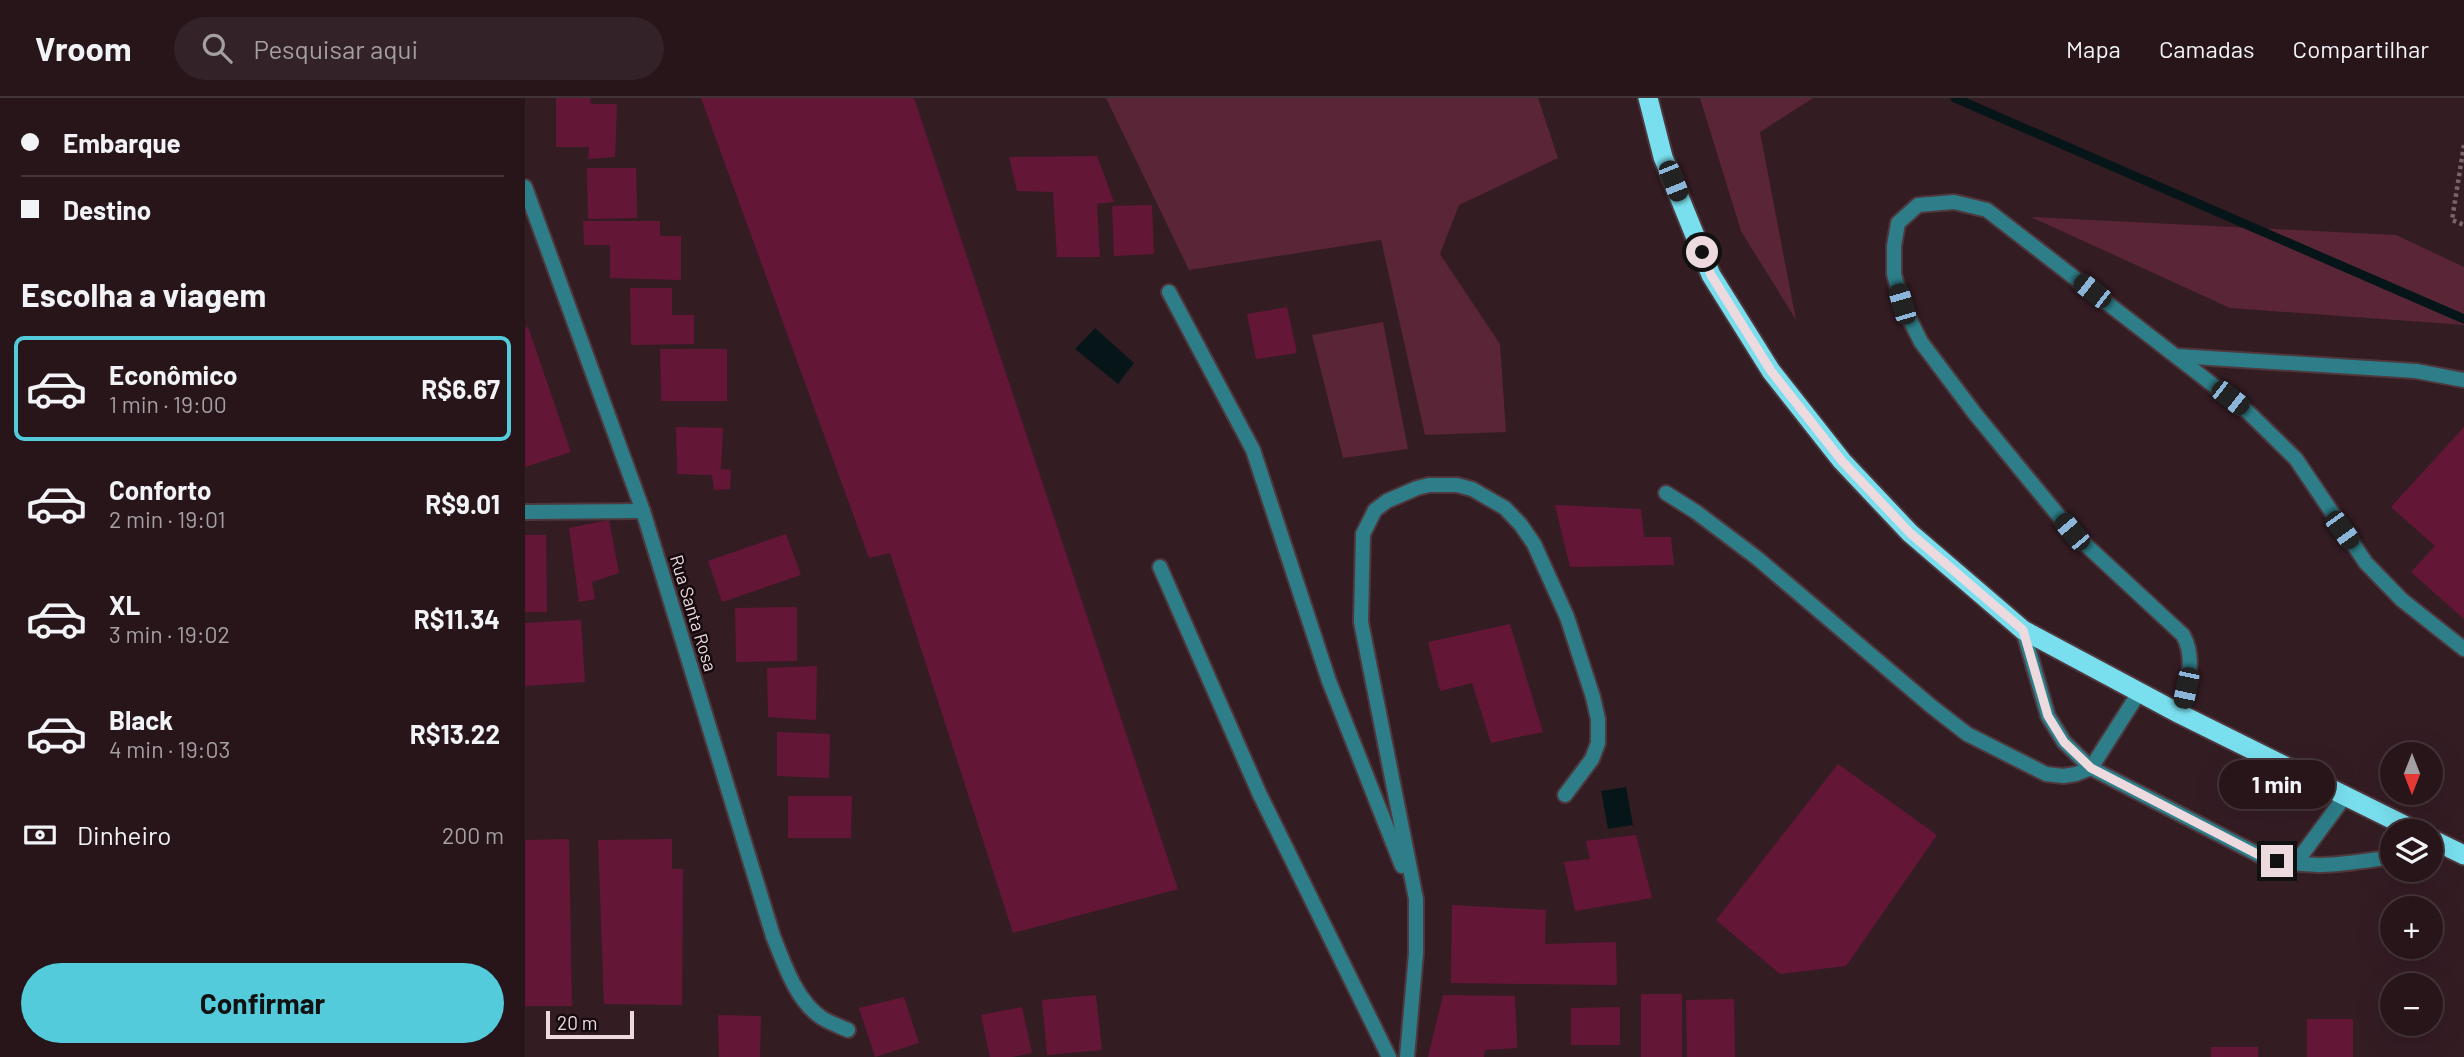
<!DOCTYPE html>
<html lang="pt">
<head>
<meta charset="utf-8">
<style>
	:root { --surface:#27151a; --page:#332227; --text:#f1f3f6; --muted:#a49fa2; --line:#433439; --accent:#53cbdb }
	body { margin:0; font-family:Barlow,sans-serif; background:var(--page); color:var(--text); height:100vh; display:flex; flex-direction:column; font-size:26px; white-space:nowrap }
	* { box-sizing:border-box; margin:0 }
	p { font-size:23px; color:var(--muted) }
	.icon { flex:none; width:38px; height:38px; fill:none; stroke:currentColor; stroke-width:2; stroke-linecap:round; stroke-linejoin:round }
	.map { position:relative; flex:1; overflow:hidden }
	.details { display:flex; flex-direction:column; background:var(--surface); width:525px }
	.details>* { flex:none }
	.top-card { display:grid; align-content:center; height:154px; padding:0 21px; background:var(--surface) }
	.needle { width:46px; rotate:180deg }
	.fabs { position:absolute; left:1855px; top:644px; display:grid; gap:14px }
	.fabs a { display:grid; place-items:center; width:63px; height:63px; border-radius:50%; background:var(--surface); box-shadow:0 7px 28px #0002,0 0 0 2px var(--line); font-size:35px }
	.scale { position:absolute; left:21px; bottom:18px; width:88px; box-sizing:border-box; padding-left:7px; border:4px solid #ecdadf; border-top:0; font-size:19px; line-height:24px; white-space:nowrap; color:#ecdadf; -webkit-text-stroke:5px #150a0d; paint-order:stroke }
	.end { position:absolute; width:32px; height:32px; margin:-16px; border:9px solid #ecdadf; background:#111; box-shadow:0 0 0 4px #111 }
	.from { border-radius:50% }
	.bubble { position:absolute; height:49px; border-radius:24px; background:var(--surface); box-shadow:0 7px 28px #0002,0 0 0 2px var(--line); font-size:23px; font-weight:700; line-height:49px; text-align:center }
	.car { position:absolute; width:21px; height:42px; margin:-21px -10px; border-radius:9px; box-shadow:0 0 5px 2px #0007; background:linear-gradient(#222 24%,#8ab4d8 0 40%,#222 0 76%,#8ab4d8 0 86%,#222 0) }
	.top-card b { display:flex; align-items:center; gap:24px; height:66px; font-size:26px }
	.top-card b+b { border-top:2px solid var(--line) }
	.top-card i { width:18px; height:18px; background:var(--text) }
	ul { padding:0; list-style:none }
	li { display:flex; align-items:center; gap:21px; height:105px; margin:0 14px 10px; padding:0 7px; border:4px solid transparent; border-radius:10px }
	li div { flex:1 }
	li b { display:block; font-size:26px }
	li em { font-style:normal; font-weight:700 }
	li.active { border-color:var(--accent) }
	li>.icon { width:63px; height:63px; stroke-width:1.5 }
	h2 { padding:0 21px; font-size:32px; line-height:84px }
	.pay { display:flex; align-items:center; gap:18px; height:77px; padding:0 21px; font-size:26px }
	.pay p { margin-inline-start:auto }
	.button { display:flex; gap:14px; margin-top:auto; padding:14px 21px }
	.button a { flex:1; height:80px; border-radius:42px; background:var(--accent); color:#111; font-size:28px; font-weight:700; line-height:80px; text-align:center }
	header { display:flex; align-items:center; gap:42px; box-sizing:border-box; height:98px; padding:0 35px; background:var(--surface); border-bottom:2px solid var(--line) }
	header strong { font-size:33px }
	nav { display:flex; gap:38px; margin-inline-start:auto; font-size:24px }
	.search { width:490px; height:63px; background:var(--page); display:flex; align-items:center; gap:18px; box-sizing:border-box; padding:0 24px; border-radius:38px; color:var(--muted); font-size:26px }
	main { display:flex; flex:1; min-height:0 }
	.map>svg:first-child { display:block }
	.green { fill:#592537 }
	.water { fill:#061618 }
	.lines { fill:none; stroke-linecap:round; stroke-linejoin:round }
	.stream { stroke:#061618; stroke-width:9 }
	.building { fill:#641637 }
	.service-casing { stroke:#4e373d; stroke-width:18 }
	.minor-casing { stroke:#4e373d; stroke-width:18 }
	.trunk-casing { stroke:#4e373d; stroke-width:23 }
	.path { stroke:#79646a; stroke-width:4.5; stroke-dasharray:3.5 3.5; stroke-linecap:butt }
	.service { stroke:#2d7e89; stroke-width:14 }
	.minor { stroke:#2d7e89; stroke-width:14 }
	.trunk { stroke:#79dfee; stroke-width:19 }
	.route { stroke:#ecdadf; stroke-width:9 }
	.labels { text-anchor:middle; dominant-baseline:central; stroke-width:5; stroke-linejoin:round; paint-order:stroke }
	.street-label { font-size:18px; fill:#ecdadf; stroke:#150a0d }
</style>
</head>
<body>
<header>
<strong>Vroom</strong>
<div class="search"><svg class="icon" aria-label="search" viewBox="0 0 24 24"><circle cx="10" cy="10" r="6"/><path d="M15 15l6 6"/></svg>Pesquisar aqui</div>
<nav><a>Mapa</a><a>Camadas</a><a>Compartilhar</a></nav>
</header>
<main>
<section class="details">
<div class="top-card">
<b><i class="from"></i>Embarque</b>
<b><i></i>Destino</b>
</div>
<h2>Escolha a viagem</h2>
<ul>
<li class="active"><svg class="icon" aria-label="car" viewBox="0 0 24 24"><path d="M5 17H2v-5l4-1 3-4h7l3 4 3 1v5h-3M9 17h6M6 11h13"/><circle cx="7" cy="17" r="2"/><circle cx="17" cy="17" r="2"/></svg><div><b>Econômico</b><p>1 min · 19:00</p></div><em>R$6.67</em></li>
<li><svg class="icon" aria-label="car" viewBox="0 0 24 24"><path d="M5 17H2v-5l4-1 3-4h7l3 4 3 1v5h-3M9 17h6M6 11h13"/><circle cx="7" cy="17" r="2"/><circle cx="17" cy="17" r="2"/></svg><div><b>Conforto</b><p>2 min · 19:01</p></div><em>R$9.01</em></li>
<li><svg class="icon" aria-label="car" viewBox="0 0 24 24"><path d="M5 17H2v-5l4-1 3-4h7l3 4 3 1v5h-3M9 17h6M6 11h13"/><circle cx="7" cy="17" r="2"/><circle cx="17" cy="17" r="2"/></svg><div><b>XL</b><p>3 min · 19:02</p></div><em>R$11.34</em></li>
<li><svg class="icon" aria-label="car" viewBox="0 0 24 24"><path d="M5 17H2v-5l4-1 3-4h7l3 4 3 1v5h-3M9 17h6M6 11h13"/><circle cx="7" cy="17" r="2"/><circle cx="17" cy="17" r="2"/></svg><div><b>Black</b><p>4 min · 19:03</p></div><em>R$13.22</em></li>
</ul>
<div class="pay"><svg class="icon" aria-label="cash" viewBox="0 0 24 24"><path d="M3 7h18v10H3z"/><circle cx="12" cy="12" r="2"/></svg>Dinheiro<p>200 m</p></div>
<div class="button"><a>Confirmar</a></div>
</section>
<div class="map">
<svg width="1939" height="959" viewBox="0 0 1939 959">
	<rect width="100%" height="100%" fill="#341c23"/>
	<!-- green -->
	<g class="green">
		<polygon points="581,0 1013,0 1033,60 934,107 915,156 975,246 981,334 900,337 856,142 664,172"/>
		<polygon points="1175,0 1288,0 1235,34 1271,222 1216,133"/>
		<polygon points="1506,119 1871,137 1939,169 1939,227 1705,210"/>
		<polygon points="858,224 883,351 818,360 787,237"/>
	</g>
	<!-- water -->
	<g class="water">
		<polygon points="570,230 609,265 593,286 550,251"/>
		<polygon points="1101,689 1108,727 1083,731 1076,693"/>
	</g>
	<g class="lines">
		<!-- stream -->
		<polyline class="stream" points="1430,0 1939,221"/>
	</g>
	<!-- building -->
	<g class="building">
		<polygon points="31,0 65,0 66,6 92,6 90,59 63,61 64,49 31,49"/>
		<polygon points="176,0 389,0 653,791 488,835 365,455 344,460"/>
		<polygon points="572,58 589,104 572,106 575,159 532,159 528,94 492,93 484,59"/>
		<polygon points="62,70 111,70 112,120 63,121"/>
		<polygon points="627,107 629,156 589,158 587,108"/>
		<polygon points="58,123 135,123 135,138 156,138 156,182 85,180 85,147 59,147"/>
		<polygon points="105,190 147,190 147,217 169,217 169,246 106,247"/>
		<polygon points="762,209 772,255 731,261 722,216"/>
		<polygon points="3,229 46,354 0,369 0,230"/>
		<polygon points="135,251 202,251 202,303 136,303"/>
		<polygon points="151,329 198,330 196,371 206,372 205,391 189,392 187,377 152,376"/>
		<polygon points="1939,329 1939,521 1886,474 1910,448 1866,409"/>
		<polygon points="1030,407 1116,411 1119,439 1146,439 1149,467 1045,469"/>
		<polygon points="84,422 94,475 67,484 70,501 54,504 44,430"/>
		<polygon points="261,436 276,477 197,504 183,463"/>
		<polygon points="0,437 21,437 22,514 0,514"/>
		<polygon points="272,509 272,563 211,564 210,510"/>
		<polygon points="56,522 60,584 0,588 0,525"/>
		<polygon points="985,526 1018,634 966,645 947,585 915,593 903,544"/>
		<polygon points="292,568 291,622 243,619 242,570"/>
		<polygon points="252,634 305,636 304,680 252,678"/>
		<polygon points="1313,666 1412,737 1321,868 1255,876 1191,822"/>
		<polygon points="263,698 327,698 326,740 263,740"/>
		<polygon points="1111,737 1127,800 1050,813 1039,764 1065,761 1061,743"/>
		<polygon points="44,741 47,908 0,908 0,742"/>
		<polygon points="147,741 147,771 158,771 157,907 79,906 73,742"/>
		<polygon points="927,807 1021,812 1020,846 1091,844 1092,887 926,885"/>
		<rect x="1116" y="896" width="41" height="63"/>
		<polygon points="571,897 577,952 522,957 517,902"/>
		<polygon points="918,897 990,898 992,950 960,952 959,959 903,959"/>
		<polygon points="379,899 394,945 350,959 334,910"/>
		<polygon points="1209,901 1210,959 1162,959 1161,902"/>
		<polygon points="497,909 507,955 487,959 465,959 456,917"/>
		<polygon points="1095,909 1095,947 1046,947 1046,910"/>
		<polygon points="193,917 236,918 235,959 194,959"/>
		<rect x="1782" y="921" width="46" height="38"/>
		<rect x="1686" y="949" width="47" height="10"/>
	</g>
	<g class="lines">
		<defs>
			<g id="service">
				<polyline points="644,194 728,352 804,583 877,768"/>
				<polyline points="1652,258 1891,273 1939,282"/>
				<polyline points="1141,395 1171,414 1232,460 1406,608 1442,636 1521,676 1538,678 1551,676 1566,670 1615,593"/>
				<polyline points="635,469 735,697 864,959"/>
				<path d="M1498,532L1523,618L1539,644L1566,670L1736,758C1785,773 1818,766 1867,759"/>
				<path d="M1655,616C1661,589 1672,562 1658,537L1547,434L1451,317L1396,244L1377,206L1369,176V148L1373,125L1393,107L1429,104L1462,112L1723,314L1771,361L1841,465L1877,502L1939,551"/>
				<polyline points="1770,766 1821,697"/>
				<polyline points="882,959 891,855 891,801 836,524 838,436 850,412 862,403 892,390 904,387 932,387 947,391 980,410 996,427 1009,446 1042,519 1068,599 1073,621 1073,645 1067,661 1040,697"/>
			</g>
			<g id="minor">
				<path d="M0,89L118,413L248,838C259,865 271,903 297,920C305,925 314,928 323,932"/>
				<polyline points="0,414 118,413"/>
			</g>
			<g id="trunk">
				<polyline points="1123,0 1138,59 1186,177 1246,273 1317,363 1385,435 1498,532 1655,616 1891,733"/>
				<polyline points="1906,741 1939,757"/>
			</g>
		</defs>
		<!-- service casing -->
		<use href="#service" class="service-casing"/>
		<!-- minor casing -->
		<use href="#minor" class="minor-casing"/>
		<!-- trunk casing -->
		<use href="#trunk" class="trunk-casing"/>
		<!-- path -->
		<polyline class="path" points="1939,47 1927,122 1939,127"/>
		<!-- service -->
		<use href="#service" class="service"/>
		<!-- minor -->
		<use href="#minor" class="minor"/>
		<!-- trunk -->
		<use href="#trunk" class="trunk"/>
	</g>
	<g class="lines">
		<!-- route -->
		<polyline class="route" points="1177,154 1186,177 1246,273 1317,363 1385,435 1498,532 1523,618 1539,644 1566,670 1736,758 1752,763"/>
	</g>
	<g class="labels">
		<!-- street labels -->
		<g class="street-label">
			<text transform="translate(169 515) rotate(73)">Rua Santa Rosa</text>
		</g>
	</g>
</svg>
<div class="fabs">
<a><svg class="needle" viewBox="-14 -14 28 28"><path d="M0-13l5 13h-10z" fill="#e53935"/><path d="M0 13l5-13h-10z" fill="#a49fa2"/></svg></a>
<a><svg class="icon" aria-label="layers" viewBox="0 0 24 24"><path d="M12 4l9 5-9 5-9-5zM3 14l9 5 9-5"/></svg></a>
<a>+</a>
<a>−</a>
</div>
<div class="scale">20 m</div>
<i class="end from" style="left:1177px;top:154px"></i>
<i class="end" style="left:1752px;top:763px"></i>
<div class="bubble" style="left:1694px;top:662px;width:116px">1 min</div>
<i class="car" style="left:1148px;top:83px;rotate:158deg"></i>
<i class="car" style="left:1567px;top:193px;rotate:308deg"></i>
<i class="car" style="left:1377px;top:206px;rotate:344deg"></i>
<i class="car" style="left:1705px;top:300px;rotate:128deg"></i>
<i class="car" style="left:1817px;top:432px;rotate:144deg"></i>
<i class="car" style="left:1547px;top:434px;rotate:320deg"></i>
<i class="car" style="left:1661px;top:590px;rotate:192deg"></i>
</div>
</main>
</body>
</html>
